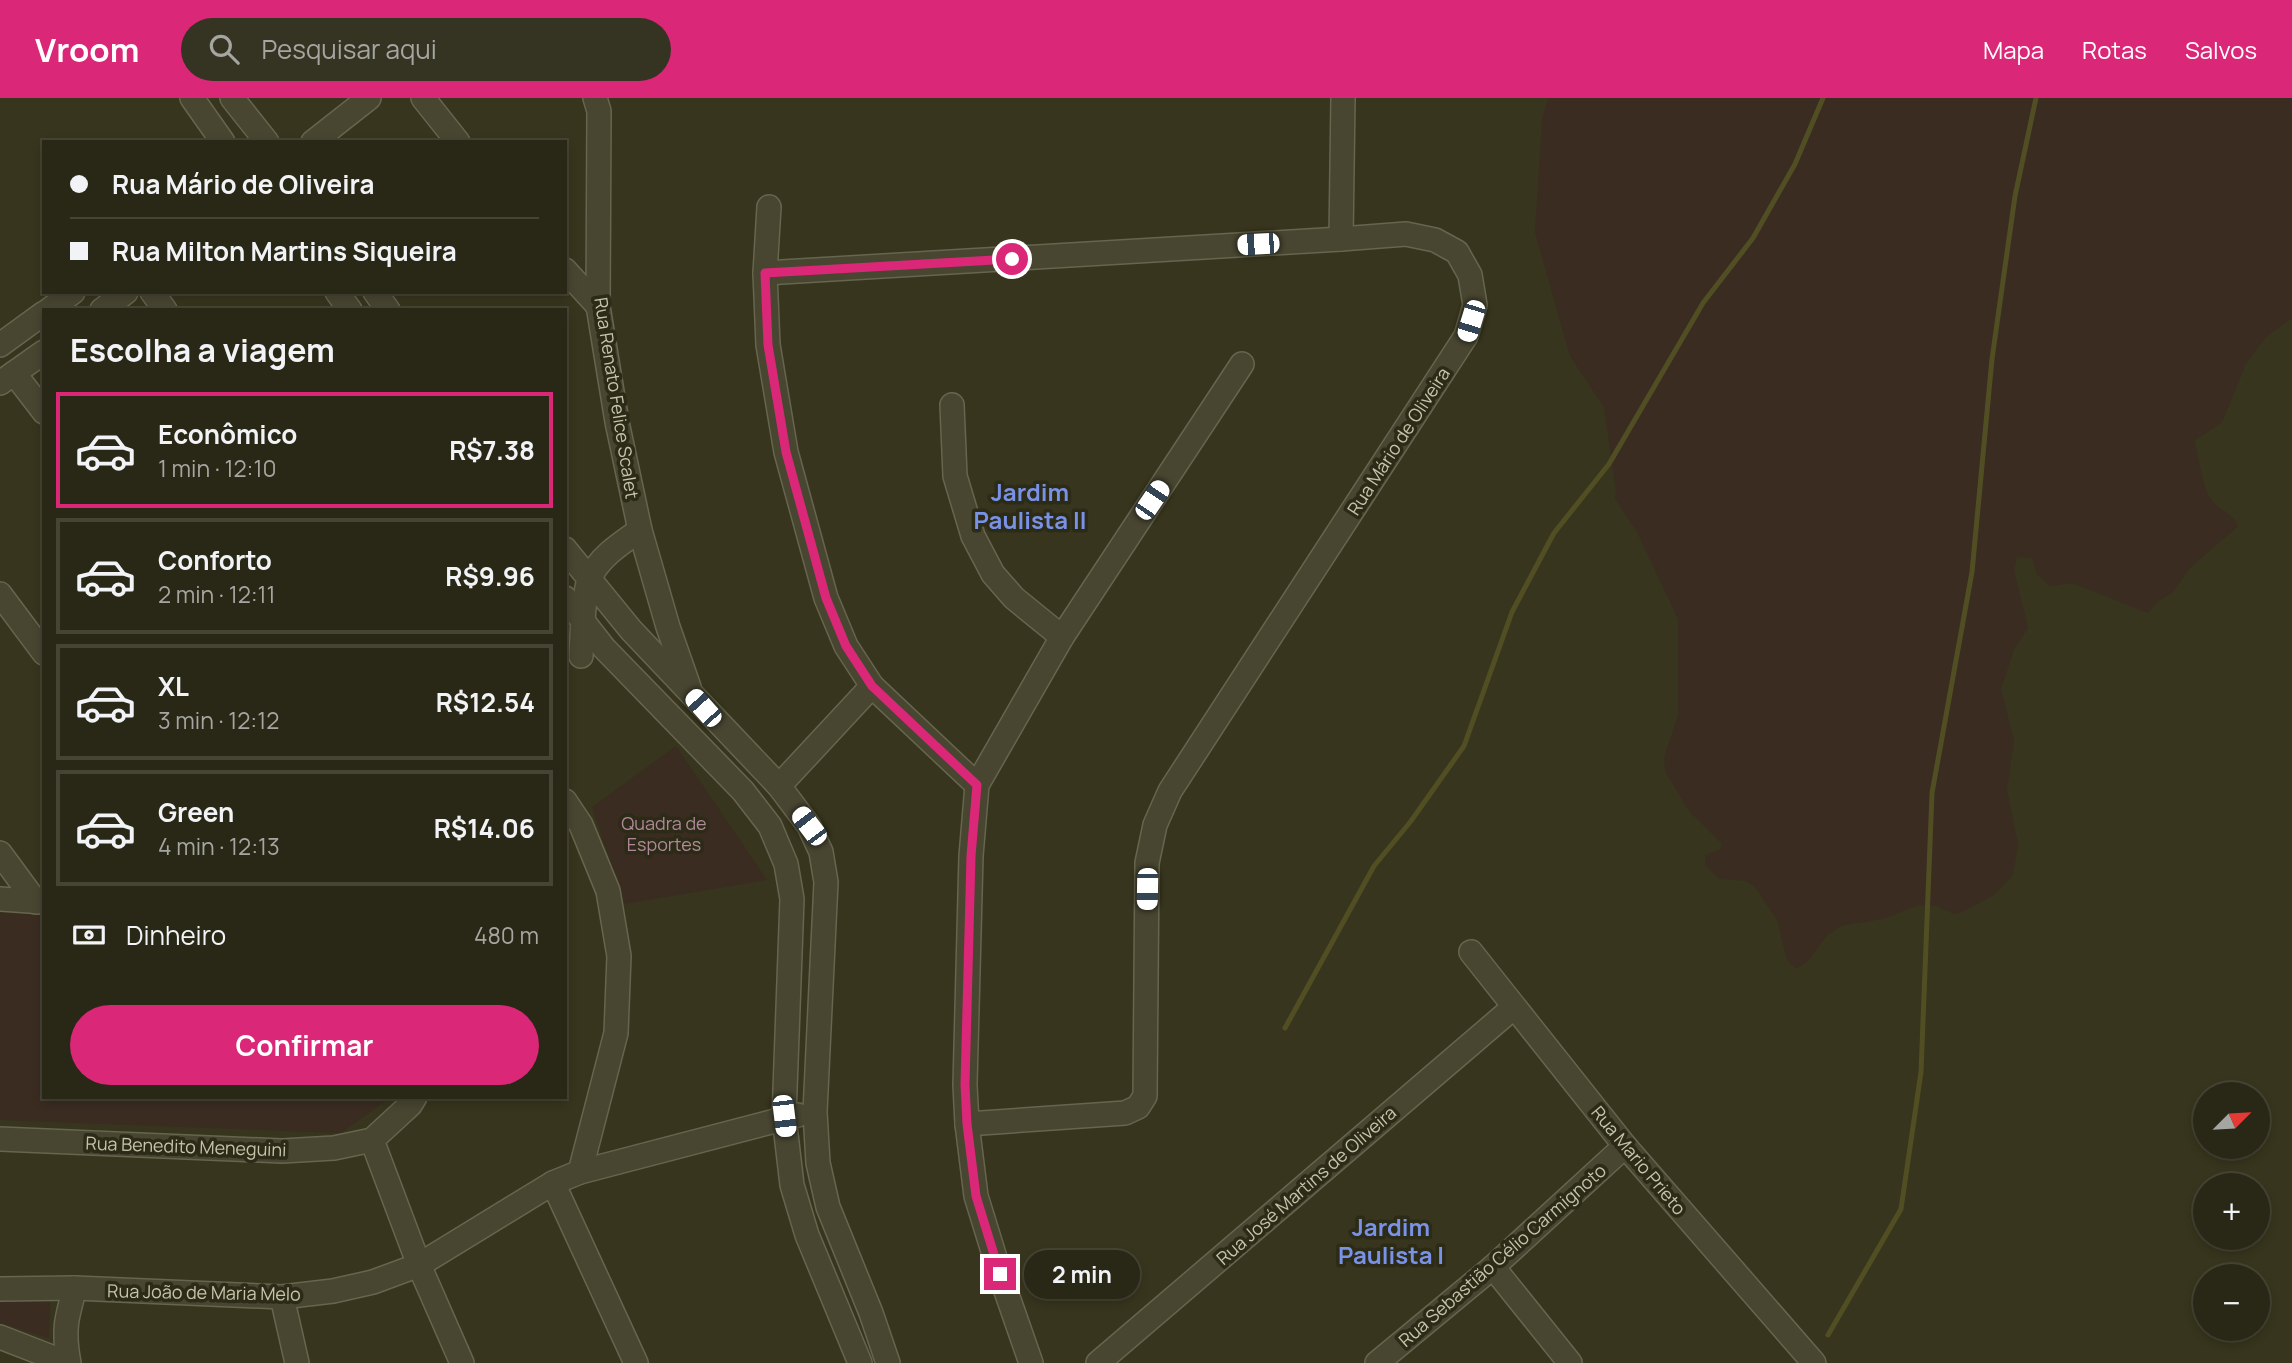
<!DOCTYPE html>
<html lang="pt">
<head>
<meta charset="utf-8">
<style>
	:root { --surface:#292816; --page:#353423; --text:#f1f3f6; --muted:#a5a6a1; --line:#454435; --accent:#db2777 }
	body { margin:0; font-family:Manrope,sans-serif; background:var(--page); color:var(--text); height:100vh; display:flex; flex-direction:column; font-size:26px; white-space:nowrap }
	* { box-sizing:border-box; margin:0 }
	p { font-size:23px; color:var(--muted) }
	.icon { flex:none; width:38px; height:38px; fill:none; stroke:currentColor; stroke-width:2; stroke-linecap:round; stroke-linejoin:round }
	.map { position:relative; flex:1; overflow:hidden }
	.details { position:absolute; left:42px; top:210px; width:525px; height:791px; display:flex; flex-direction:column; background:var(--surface); border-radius:0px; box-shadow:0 4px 10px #0003,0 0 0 2px var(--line) }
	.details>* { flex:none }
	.guide { position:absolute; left:42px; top:42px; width:525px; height:154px; border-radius:0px; box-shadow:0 4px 10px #0003,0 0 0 2px var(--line); display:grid; align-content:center; height:154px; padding:0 28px; background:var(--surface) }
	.needle { width:46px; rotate:66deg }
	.fabs { position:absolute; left:2193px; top:984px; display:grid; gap:14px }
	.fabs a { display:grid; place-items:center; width:77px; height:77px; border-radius:50%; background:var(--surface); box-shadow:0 4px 10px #0003,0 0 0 2px var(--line); font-size:35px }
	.end { position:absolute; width:32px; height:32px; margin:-16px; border:9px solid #db2777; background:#fff; box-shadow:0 0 0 4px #fff }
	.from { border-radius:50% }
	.bubble { position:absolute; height:49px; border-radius:24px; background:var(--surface); box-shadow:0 4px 10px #0003,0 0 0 2px var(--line); font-size:23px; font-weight:700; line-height:49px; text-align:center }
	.car { position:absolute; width:21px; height:42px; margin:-21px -10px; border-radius:9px; box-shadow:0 0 5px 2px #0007; background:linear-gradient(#fff 24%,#345 0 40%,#fff 0 76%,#345 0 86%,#fff 0) }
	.guide b { display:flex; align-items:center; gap:24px; height:66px; font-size:26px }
	.guide b+b { border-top:2px solid var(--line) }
	.guide i { width:18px; height:18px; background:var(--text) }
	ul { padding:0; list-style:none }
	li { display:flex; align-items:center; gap:21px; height:116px; margin:0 14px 10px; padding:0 14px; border:4px solid var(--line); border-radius:0px }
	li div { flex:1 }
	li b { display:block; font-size:26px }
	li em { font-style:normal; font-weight:700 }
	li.active { border-color:var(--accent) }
	li>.icon { width:63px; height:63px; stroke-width:1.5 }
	h2 { padding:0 28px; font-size:32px; line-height:84px }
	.pay { display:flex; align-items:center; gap:18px; height:77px; padding:0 28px; font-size:26px }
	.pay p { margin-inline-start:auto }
	.action { display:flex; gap:14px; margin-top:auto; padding:14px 28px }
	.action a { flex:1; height:80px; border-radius:42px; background:var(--accent); color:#fff; font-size:28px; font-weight:700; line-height:80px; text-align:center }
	header { display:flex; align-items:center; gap:42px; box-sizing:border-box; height:98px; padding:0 35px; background:var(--accent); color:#fff }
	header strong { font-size:33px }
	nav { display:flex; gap:38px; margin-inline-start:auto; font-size:24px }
	.search { width:490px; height:63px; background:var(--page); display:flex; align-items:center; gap:18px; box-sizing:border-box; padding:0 24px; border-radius:38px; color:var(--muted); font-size:26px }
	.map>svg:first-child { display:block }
	.green { fill:#3a2c21 }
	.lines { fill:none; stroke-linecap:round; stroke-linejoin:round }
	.stream { stroke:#514e24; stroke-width:5 }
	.minor-casing { stroke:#66654e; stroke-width:26 }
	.minor { stroke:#484631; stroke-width:23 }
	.route { stroke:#db2777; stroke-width:9 }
	.labels { text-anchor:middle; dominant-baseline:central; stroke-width:7; stroke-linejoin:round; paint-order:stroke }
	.street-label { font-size:18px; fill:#c5c4aa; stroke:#2c2b17 }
	.park-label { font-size:18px; fill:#b1889a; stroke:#2c2b17 }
	.district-label { font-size:24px; font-weight:bold; fill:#7a92e6; stroke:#2c2b17 }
</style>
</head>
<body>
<header>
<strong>Vroom</strong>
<div class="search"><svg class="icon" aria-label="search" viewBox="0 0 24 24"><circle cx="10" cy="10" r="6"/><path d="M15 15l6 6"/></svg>Pesquisar aqui</div>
<nav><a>Mapa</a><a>Rotas</a><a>Salvos</a></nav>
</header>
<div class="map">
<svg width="2292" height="1265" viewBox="0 0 2292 1265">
	<rect width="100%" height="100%" fill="#37351d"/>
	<!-- green -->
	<g class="green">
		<path d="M1548,0H2292V220L2265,240L2246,266L2222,324L2194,343C2199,360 2201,381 2208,397C2215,412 2233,413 2238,428L2189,471L2172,495L2157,504L2148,515L2072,485L2049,488L2037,476L2032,460L2017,459L2014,472L2028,530L2014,551L2001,591L2014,643L2007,692L2018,746L2013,777L1994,797L1962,814L1954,816L1937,808L1919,807L1882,821L1841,828L1827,837L1806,865L1796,871L1787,862L1777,822L1755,789L1746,783L1720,781L1706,768L1705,757L1720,752L1722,746L1689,713L1665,673L1664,660L1678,617V521L1637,434L1615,401L1616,395L1604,309L1570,258L1535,134L1542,22Z"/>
		<polygon points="676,648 767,782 624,806 592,709"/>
		<polygon points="0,814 44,816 44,999 391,999 341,1035 0,1022"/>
		<polygon points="50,1202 49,1240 0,1225 0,1203"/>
	</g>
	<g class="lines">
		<!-- stream -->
		<g class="stream">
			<polyline points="1285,930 1374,768 1411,723 1464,648 1512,514 1554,435 1609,366 1703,205 1753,140 1795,66 1823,0"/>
			<polyline points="1828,1237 1901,1111 1921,974 1932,695 1972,474 1992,261 2015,98 2036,0"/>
		</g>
		<defs>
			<g id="minor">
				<polyline points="192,0 223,44"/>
				<polyline points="232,0 267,44"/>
				<polyline points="423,0 458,44"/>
				<polyline points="595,0 599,13 598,208 617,324 640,432 668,529 689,589"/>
				<polyline points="313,44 369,0"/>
				<polyline points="769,109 765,175 768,247 786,354 826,500 846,548 872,588 977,687"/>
				<polyline points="1341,141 1343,0"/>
				<polyline points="565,172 598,208"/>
				<polyline points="765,175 1341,141 1406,136 1435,142 1457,154 1470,177 1475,207 1466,238 1170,693 1155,727 1147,765 1145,998 1138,1009 1125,1015 967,1026"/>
				<polyline points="152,194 165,212"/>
				<polyline points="337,194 350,212"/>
				<polyline points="375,194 388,212"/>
				<polyline points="49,212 73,194"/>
				<polyline points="102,212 126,194"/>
				<polyline points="0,247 44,215"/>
				<polyline points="14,275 44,314"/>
				<polyline points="0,285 44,254"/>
				<polyline points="952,307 955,378 973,438 993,476 1014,500 1062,539"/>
				<polyline points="565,451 631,532 779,688 809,728 821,754 826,784 815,1014 818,1065 828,1109 871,1215 888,1265"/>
				<polyline points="0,496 44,555"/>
				<polyline points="565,500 604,550 743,693 770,728 786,766 792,801 784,1019 792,1087 807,1137 860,1265"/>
				<path d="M581,558C582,540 583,498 589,482C598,460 621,445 640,432"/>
				<polyline points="779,688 872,588"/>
				<polyline points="0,755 36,804"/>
				<polyline points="0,801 44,804"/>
				<polyline points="1471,854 1625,1048 1814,1265"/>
				<polyline points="0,1041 282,1053 334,1050 372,1042 410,1007 415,999"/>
				<polyline points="372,1042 419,1167 462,1265"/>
				<polyline points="580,1074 798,1017"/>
				<polyline points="553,1085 636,1265"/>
				<polyline points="1493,1169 1570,1265"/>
				<polyline points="0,1191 75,1190 282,1199 333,1193 373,1184 419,1167 553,1085 580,1074 616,935 619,858 608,793 581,727 565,703"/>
				<polyline points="282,1199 297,1265"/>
				<polyline points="0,1239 67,1265"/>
				<path d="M69,1265C63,1233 66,1221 75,1190"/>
				<polyline points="1031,1265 1000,1176 976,1098 967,1026 965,987 971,758 977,687 1062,539 1242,266"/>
				<polyline points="1098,1265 1514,909"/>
				<polyline points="1377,1265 1493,1169 1625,1048"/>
			</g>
		</defs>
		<!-- minor casing -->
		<use href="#minor" class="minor-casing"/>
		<!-- minor -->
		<use href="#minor" class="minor"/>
	</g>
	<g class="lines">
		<!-- route -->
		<polyline class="route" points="1000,1176 976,1098 967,1026 965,987 971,758 977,687 872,588 846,548 826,500 786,354 768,247 765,175 1012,161"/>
	</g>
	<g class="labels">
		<!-- street labels -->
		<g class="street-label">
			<text transform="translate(617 300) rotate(81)">Rua Renato Felice Scalet</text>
			<text transform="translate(1398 343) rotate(-57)">Rua Mário de Oliveira</text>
			<text transform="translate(186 1048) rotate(2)">Rua Benedito Meneguini</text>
			<text transform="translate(1639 1062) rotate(50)">Rua Mario Prieto</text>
			<text transform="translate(1306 1087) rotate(-41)">Rua José Martins de Oliveira</text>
			<text transform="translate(1502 1157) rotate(-41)">Rua Sebastião Célio Carmignoto</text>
			<text transform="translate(204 1194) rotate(1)">Rua João de Maria Melo</text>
		</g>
		<!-- park labels -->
		<g class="park-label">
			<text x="664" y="725">Quadra de<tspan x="664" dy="21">Esportes</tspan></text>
		</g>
		<!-- district labels -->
		<g class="district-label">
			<text x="1030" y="393">Jardim<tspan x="1030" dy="28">Paulista II</tspan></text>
			<text x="1391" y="1128">Jardim<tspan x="1391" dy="28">Paulista I</tspan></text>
		</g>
	</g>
</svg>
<div class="fabs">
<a><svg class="needle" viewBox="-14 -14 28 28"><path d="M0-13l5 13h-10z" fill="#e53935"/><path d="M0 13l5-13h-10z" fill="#a5a6a1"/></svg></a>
<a>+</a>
<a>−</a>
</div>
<i class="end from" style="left:1012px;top:161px"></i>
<i class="end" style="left:1000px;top:1176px"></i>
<div class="bubble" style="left:1024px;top:1152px;width:116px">2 min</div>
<i class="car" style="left:1258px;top:146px;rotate:267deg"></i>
<i class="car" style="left:1471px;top:223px;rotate:197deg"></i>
<i class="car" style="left:1152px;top:402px;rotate:34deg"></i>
<i class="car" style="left:703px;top:610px;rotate:318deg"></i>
<i class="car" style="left:809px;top:728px;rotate:323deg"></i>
<i class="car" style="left:1147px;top:791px;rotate:181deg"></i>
<i class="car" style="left:784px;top:1018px;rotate:173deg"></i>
<div class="guide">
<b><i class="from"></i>Rua Mário de Oliveira</b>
<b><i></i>Rua Milton Martins Siqueira</b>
</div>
<section class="details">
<h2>Escolha a viagem</h2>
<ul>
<li class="active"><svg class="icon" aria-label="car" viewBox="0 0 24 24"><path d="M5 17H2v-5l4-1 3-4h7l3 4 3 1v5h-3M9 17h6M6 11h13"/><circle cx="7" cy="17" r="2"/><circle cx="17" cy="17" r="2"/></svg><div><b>Econômico</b><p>1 min · 12:10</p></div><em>R$7.38</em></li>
<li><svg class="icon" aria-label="car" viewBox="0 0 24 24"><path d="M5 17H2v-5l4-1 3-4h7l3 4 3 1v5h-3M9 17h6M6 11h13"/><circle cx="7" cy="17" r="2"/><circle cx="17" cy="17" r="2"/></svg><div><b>Conforto</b><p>2 min · 12:11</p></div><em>R$9.96</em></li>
<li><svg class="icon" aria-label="car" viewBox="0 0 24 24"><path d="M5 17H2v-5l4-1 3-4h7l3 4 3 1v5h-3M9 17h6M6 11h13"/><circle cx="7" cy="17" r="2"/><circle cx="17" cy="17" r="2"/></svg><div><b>XL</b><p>3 min · 12:12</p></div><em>R$12.54</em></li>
<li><svg class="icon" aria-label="car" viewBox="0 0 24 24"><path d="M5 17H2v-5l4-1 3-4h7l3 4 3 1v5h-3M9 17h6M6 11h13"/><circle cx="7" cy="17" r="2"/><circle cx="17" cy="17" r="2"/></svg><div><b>Green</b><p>4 min · 12:13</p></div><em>R$14.06</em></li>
</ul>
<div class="pay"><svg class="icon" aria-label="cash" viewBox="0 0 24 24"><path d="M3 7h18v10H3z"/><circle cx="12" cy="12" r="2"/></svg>Dinheiro<p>480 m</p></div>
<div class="action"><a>Confirmar</a></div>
</section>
</div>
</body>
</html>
